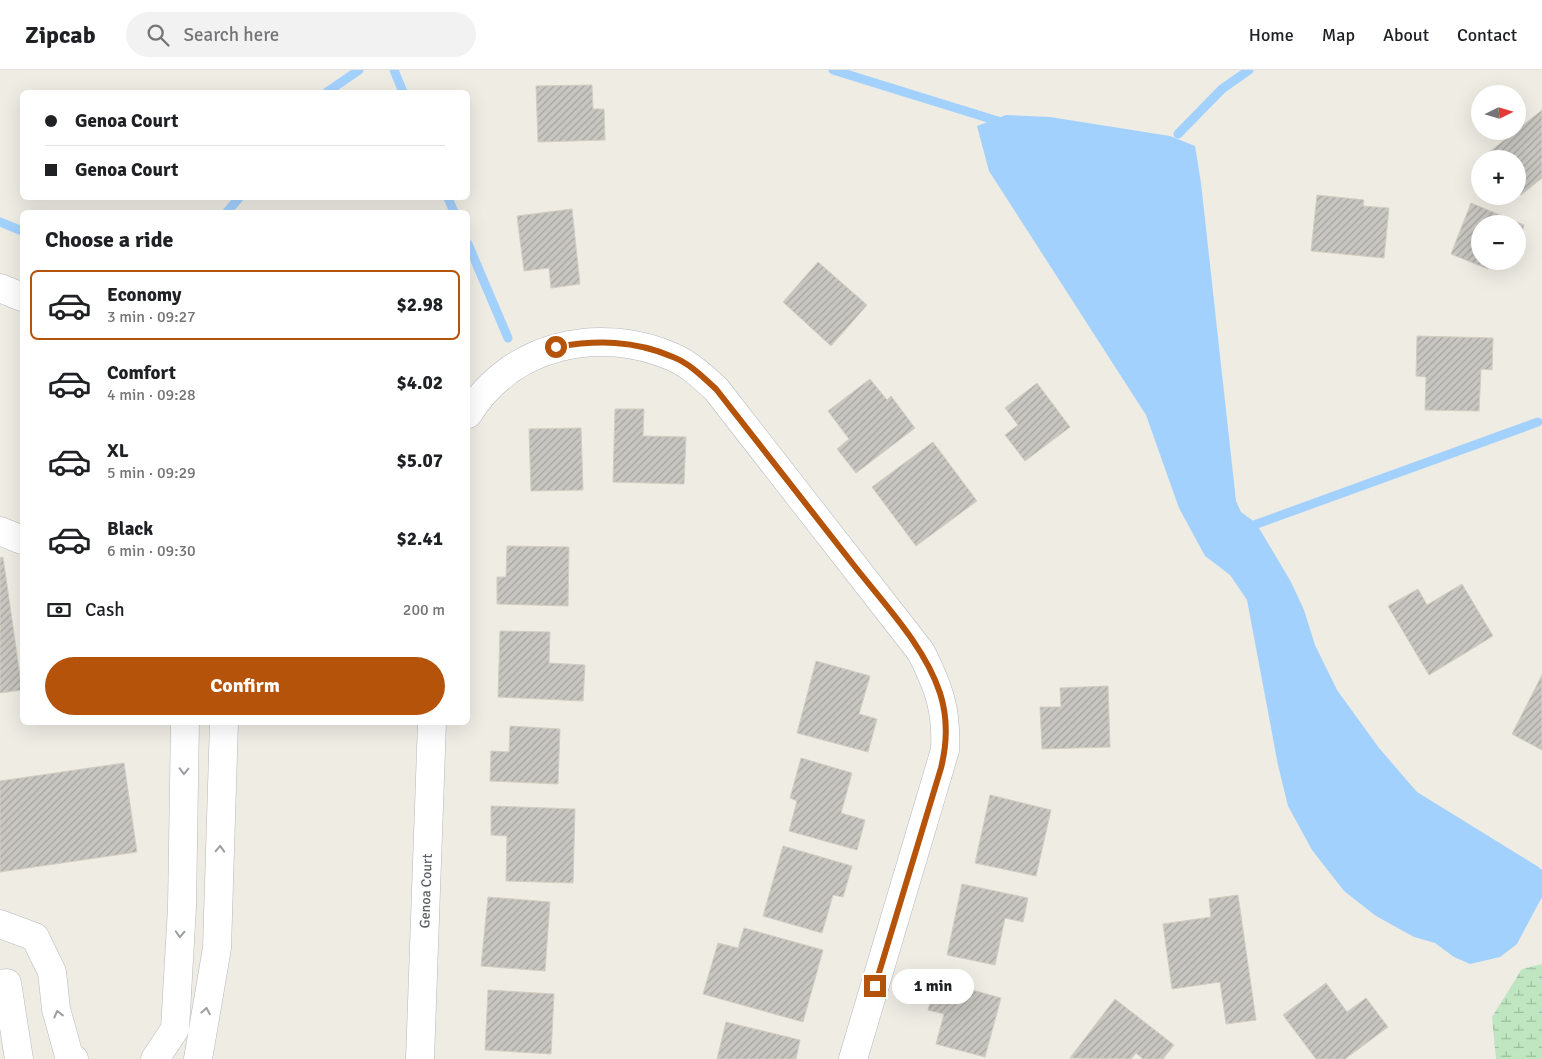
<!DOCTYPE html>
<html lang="en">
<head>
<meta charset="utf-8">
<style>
	:root { --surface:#fff; --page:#f2f2f2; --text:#202124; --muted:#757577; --line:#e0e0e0; --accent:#b45309 }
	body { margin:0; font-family:Signika,sans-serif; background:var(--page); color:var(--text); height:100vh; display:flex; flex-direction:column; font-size:19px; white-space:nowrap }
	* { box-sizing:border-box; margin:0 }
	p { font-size:16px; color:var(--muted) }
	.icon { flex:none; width:28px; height:28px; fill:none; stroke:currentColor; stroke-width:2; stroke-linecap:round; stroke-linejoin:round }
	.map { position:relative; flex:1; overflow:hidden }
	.details { position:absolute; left:20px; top:140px; width:450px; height:515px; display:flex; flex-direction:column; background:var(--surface); border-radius:8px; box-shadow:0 5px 20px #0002 }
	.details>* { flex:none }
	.banner { position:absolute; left:20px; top:20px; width:450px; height:110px; border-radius:8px; box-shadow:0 5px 20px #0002; display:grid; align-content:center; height:110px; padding:0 25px; background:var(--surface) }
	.needle { width:32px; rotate:85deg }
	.controls { position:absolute; left:1471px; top:15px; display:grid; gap:10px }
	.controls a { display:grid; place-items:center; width:55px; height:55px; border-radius:50%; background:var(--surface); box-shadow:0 5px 20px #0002; font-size:25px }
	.end { position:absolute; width:22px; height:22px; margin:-11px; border:6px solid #b45309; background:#fff; box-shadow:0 0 0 2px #fff }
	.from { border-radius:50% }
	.bubble { position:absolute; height:35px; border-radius:18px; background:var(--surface); box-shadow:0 5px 20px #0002; font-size:16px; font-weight:700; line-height:35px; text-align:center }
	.banner b { display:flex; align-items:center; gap:18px; height:48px; font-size:19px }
	.banner b+b { border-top:1px solid var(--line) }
	.banner i { width:12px; height:12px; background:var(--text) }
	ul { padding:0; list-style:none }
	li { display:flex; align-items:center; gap:15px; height:70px; margin:0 10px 8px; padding:0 15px; border:2px solid transparent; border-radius:8px }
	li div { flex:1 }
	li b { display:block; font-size:19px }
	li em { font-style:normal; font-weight:700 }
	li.selected { border-color:var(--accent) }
	li>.icon { width:45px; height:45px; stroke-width:1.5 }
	h2 { padding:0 25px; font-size:22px; line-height:60px }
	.pay { display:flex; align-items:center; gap:12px; height:55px; padding:0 25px; font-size:19px }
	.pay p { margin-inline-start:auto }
	.primary-button { display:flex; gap:10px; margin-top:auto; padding:10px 25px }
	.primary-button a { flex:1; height:58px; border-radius:30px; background:var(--accent); color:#fff; font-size:20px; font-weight:700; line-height:58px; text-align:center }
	header { display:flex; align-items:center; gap:30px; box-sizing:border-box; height:70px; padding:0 25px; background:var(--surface); border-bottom:1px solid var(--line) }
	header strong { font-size:24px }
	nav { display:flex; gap:28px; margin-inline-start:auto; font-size:18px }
	.search { width:350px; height:45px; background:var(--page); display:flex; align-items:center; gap:12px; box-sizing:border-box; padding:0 18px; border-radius:28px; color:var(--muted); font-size:19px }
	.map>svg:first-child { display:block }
	.wetland { fill:url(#wetland-marsh) }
	.water { fill:#a3d1fe }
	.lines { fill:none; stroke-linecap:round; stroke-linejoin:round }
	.stream { stroke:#a3d1fe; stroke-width:9 }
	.building { fill:url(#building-hatch); stroke:#d2cec1 }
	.minor-casing { stroke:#b5b8bd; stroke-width:29 }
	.minor { stroke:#fff; stroke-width:28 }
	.oneway { stroke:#9d9ea1 }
	.route { stroke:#b45309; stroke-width:6 }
	.labels { text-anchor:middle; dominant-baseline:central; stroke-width:4.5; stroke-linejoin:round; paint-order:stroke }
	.street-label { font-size:14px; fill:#5b5e63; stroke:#fff }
</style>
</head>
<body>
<header>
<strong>Zipcab</strong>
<div class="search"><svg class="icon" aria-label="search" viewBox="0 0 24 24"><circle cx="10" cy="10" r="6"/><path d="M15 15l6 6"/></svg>Search here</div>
<nav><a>Home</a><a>Map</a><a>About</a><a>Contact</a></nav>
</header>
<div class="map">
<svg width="1542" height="989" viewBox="0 0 1542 989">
	<defs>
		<pattern id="wetland-marsh" width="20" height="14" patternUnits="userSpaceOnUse" patternTransform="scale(1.25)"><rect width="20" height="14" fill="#bfe5c1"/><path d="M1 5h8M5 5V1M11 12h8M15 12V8" fill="none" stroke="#9ebda0"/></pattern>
		<pattern id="building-hatch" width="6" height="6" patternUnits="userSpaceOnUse" patternTransform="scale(1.25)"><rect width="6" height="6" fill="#c8c6c0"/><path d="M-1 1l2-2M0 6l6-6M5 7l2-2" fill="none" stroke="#a5a4a0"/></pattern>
	</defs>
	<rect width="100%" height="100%" fill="#eeece3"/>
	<!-- wetland -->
	<polygon class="wetland" points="1542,894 1542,989 1496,989 1492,947 1522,899"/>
	<!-- water -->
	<polygon class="water" points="1006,45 1050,47 1170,66 1195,76 1201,113 1236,431 1241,442 1256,453 1291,512 1304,540 1315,575 1337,620 1379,678 1417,722 1537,796 1542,800 1542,827 1517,874 1500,887 1470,894 1454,887 1435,873 1414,867 1376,846 1344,821 1312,780 1288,736 1278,695 1247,530 1230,505 1205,486 1179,438 1146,345 989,101 977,56"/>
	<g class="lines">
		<!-- stream -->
		<g class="stream">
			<polyline points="394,0 403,22"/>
			<polyline points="833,0 1001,52"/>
			<polyline points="327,22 359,0"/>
			<polyline points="1178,64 1222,19 1249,0"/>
			<polyline points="448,128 454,142"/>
			<polyline points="227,142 239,128"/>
			<polyline points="0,152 22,161"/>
			<polyline points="468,174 508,268"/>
			<polyline points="1254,455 1538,352"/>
		</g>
	</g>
	<!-- building -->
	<g class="building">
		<polygon points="592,15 593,39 604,39 605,70 538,72 536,16"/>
		<polygon points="1542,40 1542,108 1521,125 1518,121 1518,89 1491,89 1487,84"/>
		<polygon points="1317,125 1364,130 1363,136 1389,138 1384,188 1311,181"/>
		<polygon points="1471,133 1524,155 1518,173 1518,154 1480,154 1480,191 1491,191 1488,199 1451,184"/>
		<polygon points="572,139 580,214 551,218 549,198 524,201 517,146"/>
		<polygon points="818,192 867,235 831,276 783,232"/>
		<polygon points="1417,266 1493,268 1492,300 1481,299 1479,341 1425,340 1426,307 1416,306"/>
		<polygon points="870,309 887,330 891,326 915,358 856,403 837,379 849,369 828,341"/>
		<polygon points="1037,313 1070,357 1025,391 1005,365 1018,355 1005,338"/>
		<polygon points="615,339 644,339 643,366 686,367 684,414 613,412"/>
		<polygon points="581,358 583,420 531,421 529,359"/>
		<polygon points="933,372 977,431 916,476 872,417"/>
		<polygon points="507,476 569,477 568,536 497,534 497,507 506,507"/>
		<polygon points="3,487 22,620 0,623 0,488"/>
		<polygon points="1462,514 1493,566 1429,605 1388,536 1418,519 1427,535"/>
		<polygon points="500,561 550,562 549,593 585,595 583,631 498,627"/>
		<polygon points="816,591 870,606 859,644 877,649 868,682 797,663"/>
		<polygon points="1542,605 1542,680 1512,664"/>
		<polygon points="1108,616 1110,677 1042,679 1040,637 1061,637 1060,618"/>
		<polygon points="510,656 560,659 558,714 490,711 491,681 509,682"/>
		<polygon points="801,688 852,703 841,743 865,750 857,780 789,761 797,731 790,728"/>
		<polygon points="124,693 137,782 0,802 0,711"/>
		<polygon points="990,725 1051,740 1036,806 975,793"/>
		<polygon points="491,736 575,739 573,813 506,811 507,766 491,765"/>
		<polygon points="783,776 852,796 843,827 833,825 822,863 763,846"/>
		<polygon points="962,814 1028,828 1023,852 1005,848 995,895 947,885"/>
		<polygon points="1238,825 1256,950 1226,954 1220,912 1172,919 1163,854 1211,847 1209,829"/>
		<polygon points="488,827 550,832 545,901 481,896"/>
		<polygon points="744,858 823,880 803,952 703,924 718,873 738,878"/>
		<polygon points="936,910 1001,928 985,987 936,974 944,944 928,940"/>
		<polygon points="1326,913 1347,942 1366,928 1388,957 1345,989 1316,989 1283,945"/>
		<polygon points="488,920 554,924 551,984 485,980"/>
		<polygon points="1115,929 1174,975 1163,989 1143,989 1136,983 1131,989 1070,988"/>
		<polygon points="726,952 800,970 796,989 717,989"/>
	</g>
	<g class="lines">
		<defs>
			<g id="minor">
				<polyline points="0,218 22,227"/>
				<path d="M468,344C512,274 599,255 673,287C689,294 703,307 716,319L921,582C939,618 947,640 945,680L853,989"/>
				<polyline points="0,461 22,470"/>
				<polyline points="0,854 35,867 52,902 56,939 69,986 74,989"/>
				<polyline points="0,914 7,913 19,989"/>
				<polyline points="155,989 175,959 182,837 185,652"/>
				<polyline points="198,989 217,878 224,652"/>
				<polyline points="420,989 432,652"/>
			</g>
		</defs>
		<!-- minor casing -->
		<use href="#minor" class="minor-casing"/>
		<!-- minor -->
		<use href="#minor" class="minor"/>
	</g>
	<!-- one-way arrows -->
	<defs><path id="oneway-chevron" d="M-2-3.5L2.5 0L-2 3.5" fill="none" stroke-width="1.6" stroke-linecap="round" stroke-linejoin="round" transform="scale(1.25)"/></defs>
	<g class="oneway">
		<use href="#oneway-chevron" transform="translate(184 701) rotate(91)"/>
		<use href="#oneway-chevron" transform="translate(220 779) rotate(-88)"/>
		<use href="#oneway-chevron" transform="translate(180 864) rotate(93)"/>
		<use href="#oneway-chevron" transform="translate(206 941) rotate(-80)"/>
		<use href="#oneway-chevron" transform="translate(58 944) rotate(-104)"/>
	</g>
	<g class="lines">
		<!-- route -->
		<path class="route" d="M556,277C597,270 634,270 673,287C689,293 703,307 716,319C762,378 809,438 856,498C886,536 925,577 940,623C948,648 947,674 941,698L875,916"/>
	</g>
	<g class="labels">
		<!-- street labels -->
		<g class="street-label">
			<text transform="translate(426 821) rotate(-88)">Genoa Court</text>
		</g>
	</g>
</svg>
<div class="controls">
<a><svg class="needle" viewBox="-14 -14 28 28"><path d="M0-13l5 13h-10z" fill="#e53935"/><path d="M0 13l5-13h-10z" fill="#757577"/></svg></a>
<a>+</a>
<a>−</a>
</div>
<i class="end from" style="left:556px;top:277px"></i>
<i class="end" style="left:875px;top:916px"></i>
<div class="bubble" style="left:892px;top:899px;width:82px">1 min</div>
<div class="banner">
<b><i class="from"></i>Genoa Court</b>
<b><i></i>Genoa Court</b>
</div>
<section class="details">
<h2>Choose a ride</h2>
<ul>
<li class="selected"><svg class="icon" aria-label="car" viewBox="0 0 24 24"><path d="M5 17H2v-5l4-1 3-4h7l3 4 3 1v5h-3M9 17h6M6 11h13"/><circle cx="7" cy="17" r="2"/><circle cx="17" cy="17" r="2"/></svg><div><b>Economy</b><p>3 min · 09:27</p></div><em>$2.98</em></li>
<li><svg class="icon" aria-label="car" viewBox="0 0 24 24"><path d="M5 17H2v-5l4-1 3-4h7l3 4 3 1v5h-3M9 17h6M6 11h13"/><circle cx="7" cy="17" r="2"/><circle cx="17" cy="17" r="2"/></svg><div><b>Comfort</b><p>4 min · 09:28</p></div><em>$4.02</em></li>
<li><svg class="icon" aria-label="car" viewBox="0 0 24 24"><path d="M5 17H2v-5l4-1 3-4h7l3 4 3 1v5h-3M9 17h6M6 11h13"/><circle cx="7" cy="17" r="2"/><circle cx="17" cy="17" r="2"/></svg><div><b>XL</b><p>5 min · 09:29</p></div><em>$5.07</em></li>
<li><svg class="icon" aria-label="car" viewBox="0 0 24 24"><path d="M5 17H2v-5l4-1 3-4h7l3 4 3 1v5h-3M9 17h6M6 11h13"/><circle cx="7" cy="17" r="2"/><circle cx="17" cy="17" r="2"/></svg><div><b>Black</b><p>6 min · 09:30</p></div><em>$2.41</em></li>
</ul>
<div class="pay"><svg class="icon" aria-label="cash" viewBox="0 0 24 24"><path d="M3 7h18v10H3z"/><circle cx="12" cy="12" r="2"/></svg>Cash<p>200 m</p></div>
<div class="primary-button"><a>Confirm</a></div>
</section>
</div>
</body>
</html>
